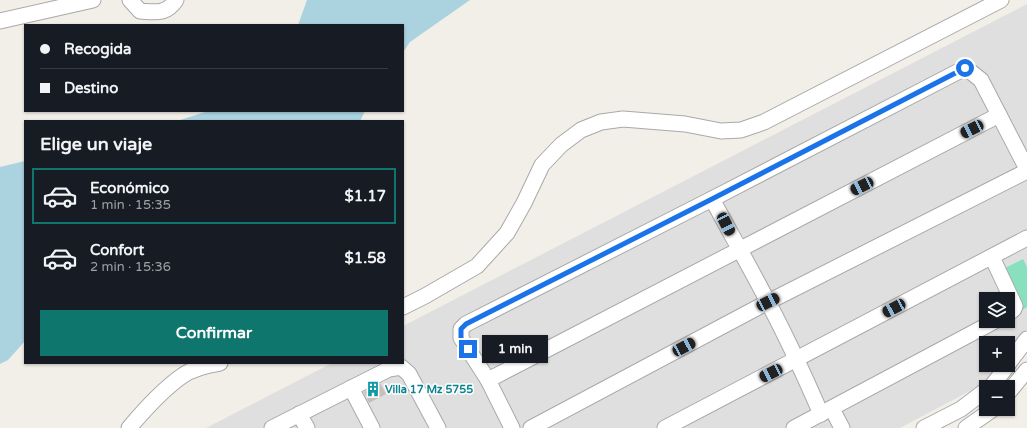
<!DOCTYPE html>
<html lang="es">
<head>
<meta charset="utf-8">
<style>
	:root { --surface:#171b24; --page:#242831; --text:#f1f3f6; --muted:#9ea1a6; --line:#363941; --accent:#0f766e }
	body { margin:0; font-family:"Varela Round",sans-serif; background:var(--page); color:var(--text); height:100vh; display:flex; flex-direction:column; font-size:15px; white-space:nowrap }
	* { box-sizing:border-box; margin:0 }
	p { font-size:13px; color:var(--muted) }
	.icon { flex:none; width:22px; height:22px; fill:none; stroke:currentColor; stroke-width:2; stroke-linecap:round; stroke-linejoin:round }
	.map { position:relative; flex:1; overflow:hidden }
	.drawer { position:absolute; left:24px; top:120px; width:380px; height:244px; display:flex; flex-direction:column; background:var(--surface); border-radius:0px; box-shadow:0 1px 3px #0004 }
	.drawer>* { flex:none }
	.top-card { position:absolute; left:24px; top:24px; width:380px; height:88px; border-radius:0px; box-shadow:0 1px 3px #0004; display:grid; align-content:center; height:88px; padding:0 16px; background:var(--surface) }
	.controls { position:absolute; left:979px; top:292px; display:grid; gap:8px }
	.controls a { display:grid; place-items:center; width:36px; height:36px; border-radius:0px; background:var(--surface); box-shadow:0 1px 3px #0004; font-size:20px }
	.end { position:absolute; width:18px; height:18px; margin:-9px; border:5px solid #1a73e8; background:#fff; box-shadow:0 0 0 2px #fff }
	.from { border-radius:50% }
	.bubble { position:absolute; height:28px; border-radius:0px; background:var(--surface); box-shadow:0 1px 3px #0004; font-size:13px; font-weight:800; line-height:28px; text-align:center }
	.car { position:absolute; width:12px; height:24px; margin:-12px -6px; border-radius:5px; box-shadow:0 0 3px 1px #0007; background:linear-gradient(#222 24%,#8ab4d8 0 40%,#222 0 76%,#8ab4d8 0 86%,#222 0) }
	.top-card b { display:flex; align-items:center; gap:14px; height:38px; font-size:15px }
	.top-card b+b { border-top:1px solid var(--line) }
	.top-card i { width:10px; height:10px; background:var(--text) }
	ul { padding:0; list-style:none }
	li { display:flex; align-items:center; gap:12px; height:56px; margin:0 8px 6px; padding:0 8px; border:2px solid transparent; border-radius:0px }
	li div { flex:1 }
	li b { display:block; font-size:15px }
	li em { font-style:normal; font-weight:800 }
	li.current { border-color:var(--accent) }
	li>.icon { width:36px; height:36px; stroke-width:1.5 }
	h2 { padding:0 16px; font-size:18px; line-height:48px }
	.primary-button { display:flex; gap:8px; margin-top:auto; padding:8px 16px }
	.primary-button a { flex:1; height:46px; border-radius:0px; background:var(--accent); color:#fff; font-size:16px; font-weight:800; line-height:46px; text-align:center }
	.map>svg:first-child { display:block }
	.residential { fill:#e0dfdf; fill-rule:evenodd }
	.pitch { fill:#88e0be }
	.water { fill:#aad3df }
	.building { fill:#c7bfb8 }
	.lines { fill:none; stroke-linecap:round; stroke-linejoin:round }
	.street-casing { stroke:#a9a9a9; stroke-width:17 }
	.street { stroke:#fff; stroke-width:15 }
	.route { stroke:#1a73e8; stroke-width:5 }
	.labels { text-anchor:middle; dominant-baseline:central; stroke-width:3; stroke-linejoin:round; paint-order:stroke }
	.culture-label { font-size:11px; font-weight:bold; fill:#0d838f; stroke:#fff; text-anchor:start }
</style>
</head>
<body>
<div class="map">
<svg width="1027" height="428" viewBox="0 0 1027 428">
	<rect width="100%" height="100%" fill="#f2efe9"/>
	<!-- residential -->
	<path class="residential" d="M1027,4V329L1008,353V343H986V365H999L985,383L900,428H206L332,363H403V326ZM986,299H1008V321H986Z"/>
	<!-- pitch -->
	<polygon class="pitch" points="1023,259 1027,267 1027,307 1022,310 1001,270"/>
	<!-- water -->
	<g class="water">
		<polygon points="307,0 470,0 410,42 403,52 403,25 298,25"/>
		<polygon points="208,111 365,111 360,121 177,121"/>
		<polygon points="25,161 25,341 8,360 0,364 0,167"/>
	</g>
	<!-- building -->
	<polygon class="building" points="380,383 386,394 369,403 364,392"/>
	<g class="lines">
		<defs>
			<g id="street">
				<path d="M130,0L140,11C156,12 166,15 176,0"/>
				<polyline points="0,21 93,0"/>
				<path d="M712,199C731,234 751,269 769,304C788,340 805,377 821,414"/>
				<polyline points="992,257 1015,306 1014,309 1008,314"/>
				<polyline points="403,307 425,296 477,266 507,233 524,203 542,165 561,145 581,130 601,122 623,119 685,124 721,131 741,130 764,122 1001,0"/>
				<polyline points="1008,364 1027,339"/>
				<polyline points="488,380 999,115"/>
				<polyline points="991,387 1008,365"/>
				<polyline points="351,388 372,428"/>
				<polyline points="1008,393 1027,370"/>
				<polyline points="832,409 842,428"/>
				<polyline points="299,414 307,428"/>
				<path d="M129,428C145,409 162,390 182,376C193,368 208,365 220,363"/>
				<polyline points="272,428 389,369 401,367 409,374 438,428"/>
				<polyline points="512,428 488,380 461,338 461,329 466,324 712,199 965,68 971,72 981,80 1027,169"/>
				<polyline points="531,428 768,302 1027,171"/>
				<polyline points="665,428 1027,238"/>
				<polyline points="794,428 995,321"/>
				<polyline points="924,428 961,409 986,390"/>
				<polyline points="966,428 993,409"/>
			</g>
		</defs>
		<!-- street casing -->
		<use href="#street" class="street-casing"/>
		<!-- street -->
		<use href="#street" class="street"/>
	</g>
	<g class="lines">
		<!-- route -->
		<polyline class="route" points="468,349 461,338 461,329 466,324 712,199 965,68"/>
	</g>
	<!-- icons -->
	<defs>
		<symbol id="building-bare" viewBox="-9 -9 18 18"><path d="M-4-6H4V6H1V3H-1V6H-4ZM-2.5-4.3h1.7v1.8h-1.7ZM.8-4.3h1.7v1.8H.8ZM-2.5-1h1.7V.8h-1.7ZM.8-1h1.7V.8H.8Z" fill="#0f9aa8" stroke="#fff" stroke-width="2.5" paint-order="stroke"/></symbol>
	</defs>
	<g fill-rule="evenodd">
		<use href="#building-bare" x="362" y="378" width="22" height="22"/>
	</g>
	<g class="labels">
		<!-- culture labels -->
		<g class="culture-label">
			<text x="385" y="389">Villa 17 Mz 5755</text>
		</g>
	</g>
</svg>
<div class="controls">
<a><svg class="icon" aria-label="layers" viewBox="0 0 24 24"><path d="M12 4l9 5-9 5-9-5zM3 14l9 5 9-5"/></svg></a>
<a>+</a>
<a>−</a>
</div>
<i class="end from" style="left:965px;top:68px"></i>
<i class="end" style="left:468px;top:349px"></i>
<div class="bubble" style="left:482px;top:335px;width:66px">1 min</div>
<i class="car" style="left:972px;top:129px;rotate:243deg"></i>
<i class="car" style="left:862px;top:186px;rotate:243deg"></i>
<i class="car" style="left:726px;top:224px;rotate:153deg"></i>
<i class="car" style="left:768px;top:302px;rotate:63deg"></i>
<i class="car" style="left:894px;top:308px;rotate:242deg"></i>
<i class="car" style="left:684px;top:347px;rotate:62deg"></i>
<i class="car" style="left:771px;top:373px;rotate:243deg"></i>
<div class="top-card">
<b><i class="from"></i>Recogida</b>
<b><i></i>Destino</b>
</div>
<section class="drawer">
<h2>Elige un viaje</h2>
<ul>
<li class="current"><svg class="icon" aria-label="car" viewBox="0 0 24 24"><path d="M5 17H2v-5l4-1 3-4h7l3 4 3 1v5h-3M9 17h6M6 11h13"/><circle cx="7" cy="17" r="2"/><circle cx="17" cy="17" r="2"/></svg><div><b>Económico</b><p>1 min · 15:35</p></div><em>$1.17</em></li>
<li><svg class="icon" aria-label="car" viewBox="0 0 24 24"><path d="M5 17H2v-5l4-1 3-4h7l3 4 3 1v5h-3M9 17h6M6 11h13"/><circle cx="7" cy="17" r="2"/><circle cx="17" cy="17" r="2"/></svg><div><b>Confort</b><p>2 min · 15:36</p></div><em>$1.58</em></li>
</ul>
<div class="primary-button"><a>Confirmar</a></div>
</section>
</div>
</body>
</html>
